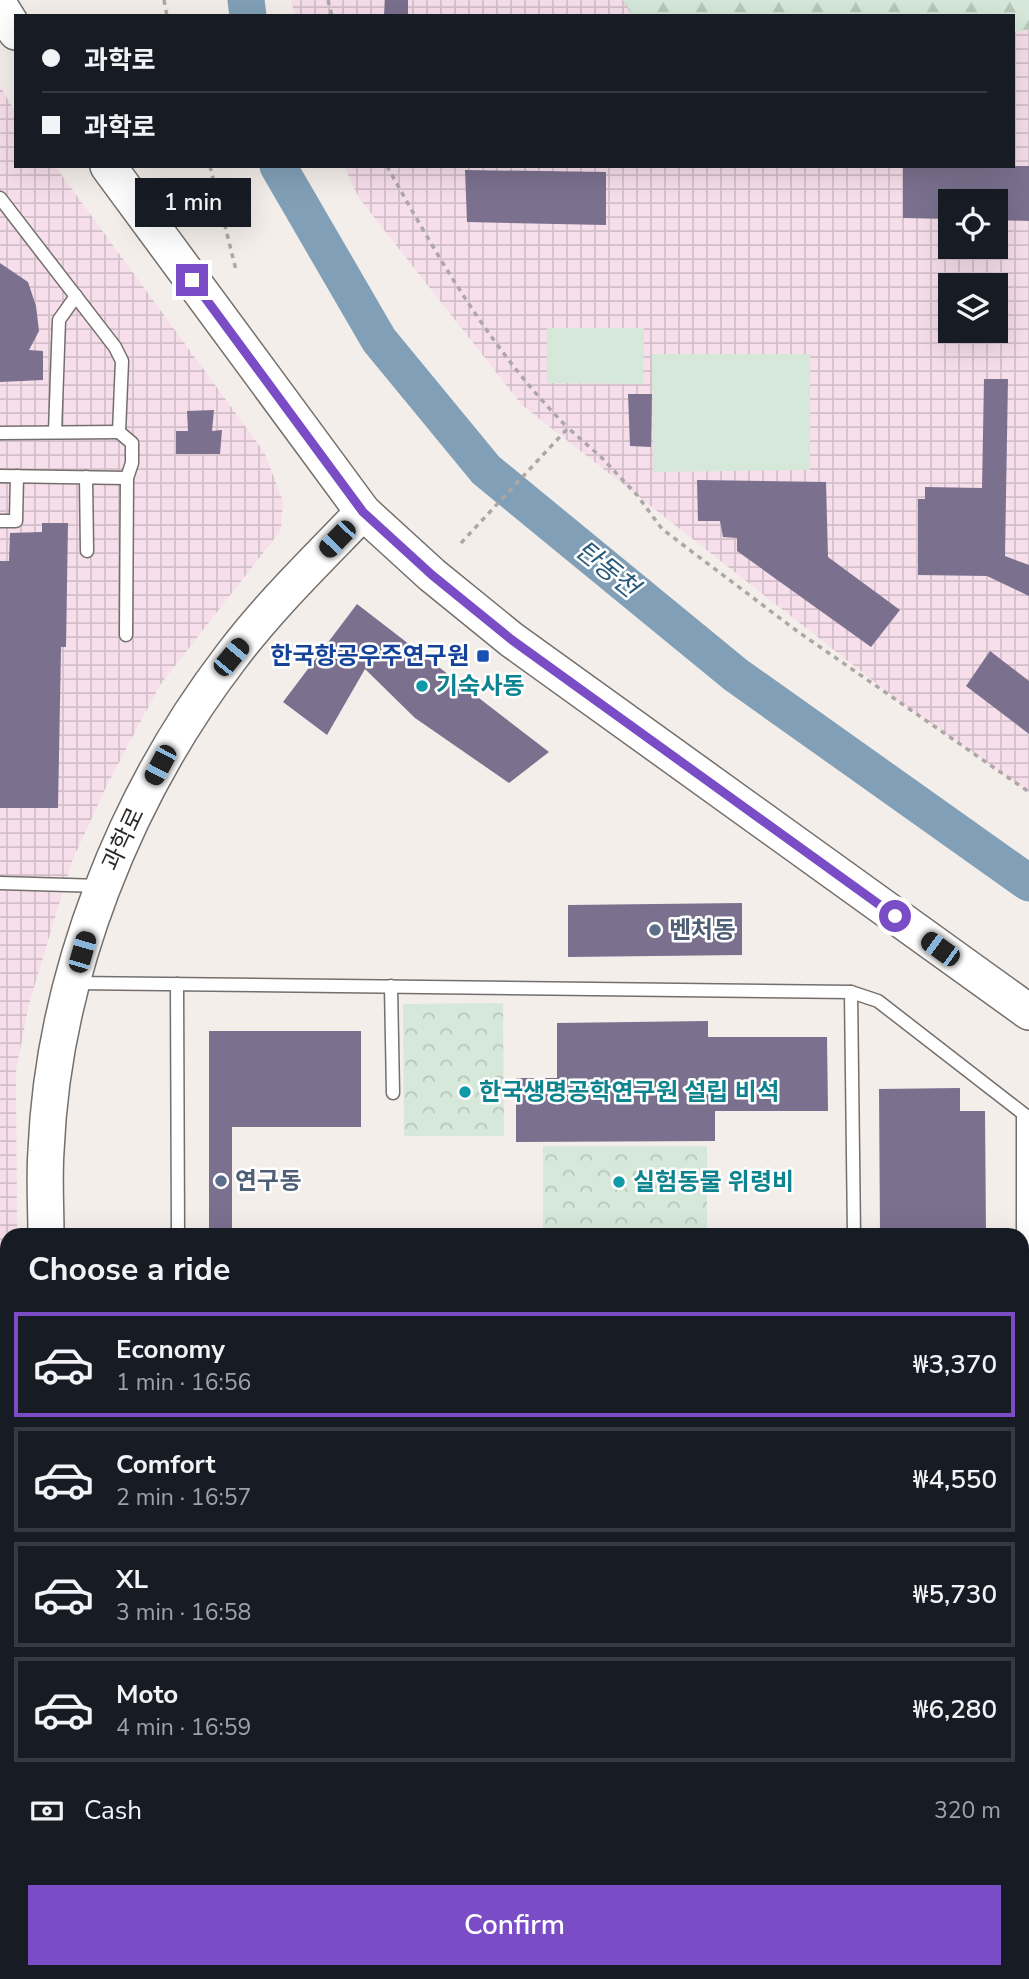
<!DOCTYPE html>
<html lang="en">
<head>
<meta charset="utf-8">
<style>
	:root { --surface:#171b24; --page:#242831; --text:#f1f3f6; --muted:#9ea1a6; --line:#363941; --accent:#7a4cc5 }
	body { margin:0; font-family:"Nunito Sans","Noto Sans KR",sans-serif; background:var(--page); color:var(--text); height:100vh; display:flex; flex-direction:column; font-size:26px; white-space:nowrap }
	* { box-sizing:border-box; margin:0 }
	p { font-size:23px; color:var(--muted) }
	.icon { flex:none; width:38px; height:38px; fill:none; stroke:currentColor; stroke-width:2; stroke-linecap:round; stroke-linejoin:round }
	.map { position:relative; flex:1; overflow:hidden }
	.panel { position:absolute; left:0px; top:1228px; width:1029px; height:751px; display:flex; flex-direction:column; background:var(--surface); border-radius:21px 21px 0 0; box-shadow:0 7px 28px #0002 }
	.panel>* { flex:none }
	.guide { position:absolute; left:14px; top:14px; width:1001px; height:154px; border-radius:0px; box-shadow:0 7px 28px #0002; display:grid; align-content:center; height:154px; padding:0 28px; background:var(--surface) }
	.buttons { position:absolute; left:938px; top:189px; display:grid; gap:14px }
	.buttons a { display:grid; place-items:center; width:70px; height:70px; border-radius:0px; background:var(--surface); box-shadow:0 7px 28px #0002; font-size:35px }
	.end { position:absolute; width:32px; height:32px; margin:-16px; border:9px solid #7a4cc5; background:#fff; box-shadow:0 0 0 4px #fff }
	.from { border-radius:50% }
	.bubble { position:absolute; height:49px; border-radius:0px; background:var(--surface); box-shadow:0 7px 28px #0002; font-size:23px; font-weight:600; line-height:49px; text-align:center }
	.car { position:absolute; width:21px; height:42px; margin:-21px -10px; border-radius:9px; box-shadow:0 0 5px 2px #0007; background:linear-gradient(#222 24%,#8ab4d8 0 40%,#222 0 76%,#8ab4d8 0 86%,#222 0) }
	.guide b { display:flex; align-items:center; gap:24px; height:66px; font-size:26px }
	.guide b+b { border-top:2px solid var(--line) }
	.guide i { width:18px; height:18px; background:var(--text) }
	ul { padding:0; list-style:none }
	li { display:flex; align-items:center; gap:21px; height:105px; margin:0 14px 10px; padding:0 14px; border:4px solid var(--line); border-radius:0px }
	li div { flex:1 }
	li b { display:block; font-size:26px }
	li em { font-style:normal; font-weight:600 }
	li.selected { border-color:var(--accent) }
	li>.icon { width:63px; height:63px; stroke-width:1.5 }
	h2 { padding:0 28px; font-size:32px; line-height:84px }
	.pay { display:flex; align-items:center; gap:18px; height:77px; padding:0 28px; font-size:26px }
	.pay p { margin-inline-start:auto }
	.primary-button { display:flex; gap:14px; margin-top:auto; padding:14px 28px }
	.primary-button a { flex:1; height:80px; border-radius:0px; background:var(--accent); color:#fff; font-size:28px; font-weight:600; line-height:80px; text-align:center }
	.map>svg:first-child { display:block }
	.built { fill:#eee1d9 }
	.industrial { fill:url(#industrial-grid); fill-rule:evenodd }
	.grass { fill:#d5e8d9 }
	.forest { fill:url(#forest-firs) }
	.park { fill:url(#park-crowns) }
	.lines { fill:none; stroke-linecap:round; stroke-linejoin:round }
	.river { stroke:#81a0b7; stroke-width:37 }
	.building { fill:#7b708e }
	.lane-casing { stroke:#746f6c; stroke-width:15 }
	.secondary-casing { stroke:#746f6c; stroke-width:38 }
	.path { stroke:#ada8a5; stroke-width:3.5; stroke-dasharray:5 5; stroke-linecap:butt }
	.lane { stroke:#fff; stroke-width:12 }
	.secondary { stroke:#fff; stroke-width:35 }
	.route { stroke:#7a4cc5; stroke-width:9 }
	.transit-dot { fill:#1a4fb4; stroke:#fff; stroke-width:2.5 }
	.culture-dot { fill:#0f9aa8; stroke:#fff; stroke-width:2.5 }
	.service-dot { fill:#5c6f8a; stroke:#fff; stroke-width:2.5 }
	.labels { text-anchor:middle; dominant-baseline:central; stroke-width:5; stroke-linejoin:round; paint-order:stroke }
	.transit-label { font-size:24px; font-weight:bold; fill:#164399; stroke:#fff; text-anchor:end }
	.culture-label { font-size:24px; font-weight:bold; fill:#0d838f; stroke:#fff; text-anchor:start }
	.street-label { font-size:24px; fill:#2e2b2a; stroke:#fff }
	.service-label { font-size:24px; font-weight:bold; fill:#4e5e75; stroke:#fff; text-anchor:start }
	.water-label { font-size:26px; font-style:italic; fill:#265a7b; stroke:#fff }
</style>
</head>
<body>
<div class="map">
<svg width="1029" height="1979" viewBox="0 0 1029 1979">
	<defs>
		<pattern id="industrial-grid" width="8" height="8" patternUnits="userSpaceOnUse" patternTransform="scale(1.75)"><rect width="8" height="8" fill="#f6deea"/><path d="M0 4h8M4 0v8" fill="none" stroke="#d3bfc9"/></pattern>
		<pattern id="forest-firs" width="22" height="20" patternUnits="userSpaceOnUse" patternTransform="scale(1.75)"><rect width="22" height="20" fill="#d5e8d9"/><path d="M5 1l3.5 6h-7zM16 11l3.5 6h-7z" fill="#b7c7ba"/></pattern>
		<pattern id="park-crowns" width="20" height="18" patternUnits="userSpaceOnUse" patternTransform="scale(1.75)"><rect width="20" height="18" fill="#d5e8d9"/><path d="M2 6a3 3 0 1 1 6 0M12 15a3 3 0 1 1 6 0" fill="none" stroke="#b7c7ba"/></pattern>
	</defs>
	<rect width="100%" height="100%" fill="#f4eeea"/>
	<!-- built -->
	<polygon class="built" points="1022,1544 1029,1545 1029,1979 65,1979 65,1972 1022,1972"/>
	<!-- industrial -->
	<g class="industrial">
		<polygon points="291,0 623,0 632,16 295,16"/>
		<path d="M1029,30V792L899,701L522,405L359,198L344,166H1013V32ZM950,201H996V247H950ZM950,285H996V331H950Z"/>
		<polygon points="0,86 16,113 16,166 55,166 264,452 283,501 281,530 160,685 107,785 72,861 29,1004 16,1070 17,1235 7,1236 7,1598 0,1603"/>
		<polygon points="0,1770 7,1776 8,1979 0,1979"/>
	</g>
	<!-- grass -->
	<g class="grass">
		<polygon points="547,328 644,328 643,384 547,383"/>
		<polygon points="652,354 810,354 810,470 653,472"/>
		<polygon points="942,1972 985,1972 990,1979 868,1979 868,1975 941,1975"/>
	</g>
	<!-- forest -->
	<g class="forest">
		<polygon points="623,0 1029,0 1029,30 1013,32 1013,16 632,16"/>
		<polygon points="97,1972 737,1972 737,1979 99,1979"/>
	</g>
	<!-- park -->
	<g class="park">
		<polygon points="503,1003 504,1136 404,1136 403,1004"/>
		<rect x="543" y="1146" width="164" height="89"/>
	</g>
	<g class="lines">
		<!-- river -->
		<g class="river">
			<polyline points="246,0 248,16"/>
			<polyline points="278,166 379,340 486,470 736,675 1029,883"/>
		</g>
	</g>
	<!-- building -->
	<g class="building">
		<polygon points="385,0 408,0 408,16 384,16"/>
		<polygon points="903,166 1029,166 1029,221 996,220 996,201 950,201 950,219 903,218"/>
		<polygon points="465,170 606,172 606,225 467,222"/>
		<polygon points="0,263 28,282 36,306 39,331 29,350 43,351 43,380 0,382"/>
		<polygon points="984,379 1008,379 1005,556 1029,565 1029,596 987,576 918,575 918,499 925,499 925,487 982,488"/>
		<polygon points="628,394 652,394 651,447 630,446"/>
		<polygon points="214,410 212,431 222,430 220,454 176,454 176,431 188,431 187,411"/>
		<polygon points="697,480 826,482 828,557 900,610 871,647 737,551 737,538 723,537 720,521 698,521"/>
		<polygon points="42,523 68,523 66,647 61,647 58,808 0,808 0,561 9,561 10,533 42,532"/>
		<polygon points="357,604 549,752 509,783 415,718 365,669 327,735 283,702"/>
		<polygon points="990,651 1029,681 1029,734 966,686"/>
		<polygon points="742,903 742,955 568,957 568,905"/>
		<polygon points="708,1021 708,1037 827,1037 828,1111 715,1111 715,1141 516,1142 516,1078 557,1078 557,1023"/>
		<polygon points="209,1031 361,1031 361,1127 232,1127 232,1236 209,1236"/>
		<polygon points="960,1088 960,1111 985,1111 986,1236 880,1236 879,1089"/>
	</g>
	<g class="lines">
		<defs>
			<g id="lane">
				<polyline points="0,198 115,347 122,361 119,432 132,443 132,463 127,478 126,635"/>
				<polyline points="55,432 59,320 76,296"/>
				<polyline points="0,433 119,432"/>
				<polyline points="0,476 127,478"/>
				<polyline points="86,477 87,551"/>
				<polyline points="0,521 16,521 17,476"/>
				<polyline points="0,883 101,886"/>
				<polyline points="73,983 851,992 878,1001 1029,1118"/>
				<polyline points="177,984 178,1236"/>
				<polyline points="391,986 393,1093"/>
				<polyline points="851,992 854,1236"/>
				<polyline points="1023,1114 1023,1384"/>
				<polyline points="997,1972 1003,1979"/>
			</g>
			<g id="secondary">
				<polyline points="0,6 16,32"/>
				<polyline points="108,166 363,512 432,575 512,640 1029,1012"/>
				<path d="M46,1236C46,1207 44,1179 46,1151C53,977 125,795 231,657C270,605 318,559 363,512"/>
				<polyline points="43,1979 43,1972"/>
			</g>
		</defs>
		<!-- lane casing -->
		<use href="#lane" class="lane-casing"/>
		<!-- secondary casing -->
		<use href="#secondary" class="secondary-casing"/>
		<!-- path -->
		<g class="path">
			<polyline points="164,0 167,16"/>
			<polyline points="328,0 332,16"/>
			<polyline points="210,166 236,270"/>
			<path d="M387,166C438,258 493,353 568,428"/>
			<polyline points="461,543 568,428 601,457 637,495 662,529 797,631 1029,792"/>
			<polyline points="743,1972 743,1979"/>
		</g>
		<!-- lane -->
		<use href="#lane" class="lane"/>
		<!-- secondary -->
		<use href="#secondary" class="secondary"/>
	</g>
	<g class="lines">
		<!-- route -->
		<polyline class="route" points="192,280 363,512 432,575 512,640 895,916"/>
	</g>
	<!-- markers -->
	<rect class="transit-dot" x="476" y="649" width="14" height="14" rx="3.5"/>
	<g class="culture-dot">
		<circle cx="422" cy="686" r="7"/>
		<circle cx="465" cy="1092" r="7"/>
		<circle cx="619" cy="1182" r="7"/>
	</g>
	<g class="service-dot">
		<circle cx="655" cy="930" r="7"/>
		<circle cx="221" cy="1181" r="7"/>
	</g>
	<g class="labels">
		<!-- transit labels -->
		<g class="transit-label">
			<text x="469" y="656">한국항공우주연구원</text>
		</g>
		<!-- culture labels -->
		<g class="culture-label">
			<text x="436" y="686">기숙사동</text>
			<text x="479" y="1092">한국생명공학연구원 설립 비석</text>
			<text x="633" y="1182">실험동물 위령비</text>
		</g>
		<!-- street labels -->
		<g class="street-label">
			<text transform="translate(123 839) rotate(-65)">과학로</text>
		</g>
		<!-- service labels -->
		<g class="service-label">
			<text x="669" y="930">벤처동</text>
			<text x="235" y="1181">연구동</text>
		</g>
		<!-- water labels -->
		<g class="water-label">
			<text transform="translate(607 569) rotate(39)">탄동천</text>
		</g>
	</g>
</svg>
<div class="buttons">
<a><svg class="icon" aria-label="locate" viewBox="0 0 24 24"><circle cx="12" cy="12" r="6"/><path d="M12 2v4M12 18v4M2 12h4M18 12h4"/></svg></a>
<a><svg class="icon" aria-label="layers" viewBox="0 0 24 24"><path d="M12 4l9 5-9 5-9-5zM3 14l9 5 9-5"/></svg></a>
</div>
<i class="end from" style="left:895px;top:916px"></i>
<i class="end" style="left:192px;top:280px"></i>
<div class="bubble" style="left:135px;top:178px;width:116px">1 min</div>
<i class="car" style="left:337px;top:539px;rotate:224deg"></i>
<i class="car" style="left:231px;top:657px;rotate:40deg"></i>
<i class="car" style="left:160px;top:765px;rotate:208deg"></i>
<i class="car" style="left:940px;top:949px;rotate:306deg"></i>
<i class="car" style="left:82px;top:952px;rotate:16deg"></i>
<div class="guide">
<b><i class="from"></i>과학로</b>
<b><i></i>과학로</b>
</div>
<section class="panel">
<h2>Choose a ride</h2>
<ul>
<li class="selected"><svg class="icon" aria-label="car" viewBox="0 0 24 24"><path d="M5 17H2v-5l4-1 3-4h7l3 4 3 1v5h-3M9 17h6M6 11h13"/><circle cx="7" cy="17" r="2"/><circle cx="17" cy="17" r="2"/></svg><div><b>Economy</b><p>1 min · 16:56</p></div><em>₩3,370</em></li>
<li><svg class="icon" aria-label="car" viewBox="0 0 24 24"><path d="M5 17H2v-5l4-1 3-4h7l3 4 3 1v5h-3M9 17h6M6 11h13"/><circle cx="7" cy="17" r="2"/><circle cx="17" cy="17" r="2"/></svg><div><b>Comfort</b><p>2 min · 16:57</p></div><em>₩4,550</em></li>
<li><svg class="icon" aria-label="car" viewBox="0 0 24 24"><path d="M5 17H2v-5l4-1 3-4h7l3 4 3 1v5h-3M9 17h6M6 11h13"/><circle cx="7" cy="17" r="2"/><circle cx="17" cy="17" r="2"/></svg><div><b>XL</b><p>3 min · 16:58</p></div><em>₩5,730</em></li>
<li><svg class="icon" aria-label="car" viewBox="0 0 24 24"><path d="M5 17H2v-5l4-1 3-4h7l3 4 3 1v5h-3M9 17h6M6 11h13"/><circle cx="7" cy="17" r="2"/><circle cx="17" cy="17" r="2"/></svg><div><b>Moto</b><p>4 min · 16:59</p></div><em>₩6,280</em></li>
</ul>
<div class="pay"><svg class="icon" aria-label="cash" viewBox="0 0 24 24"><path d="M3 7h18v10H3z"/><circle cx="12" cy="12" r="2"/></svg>Cash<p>320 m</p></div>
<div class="primary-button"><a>Confirm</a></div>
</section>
</div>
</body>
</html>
